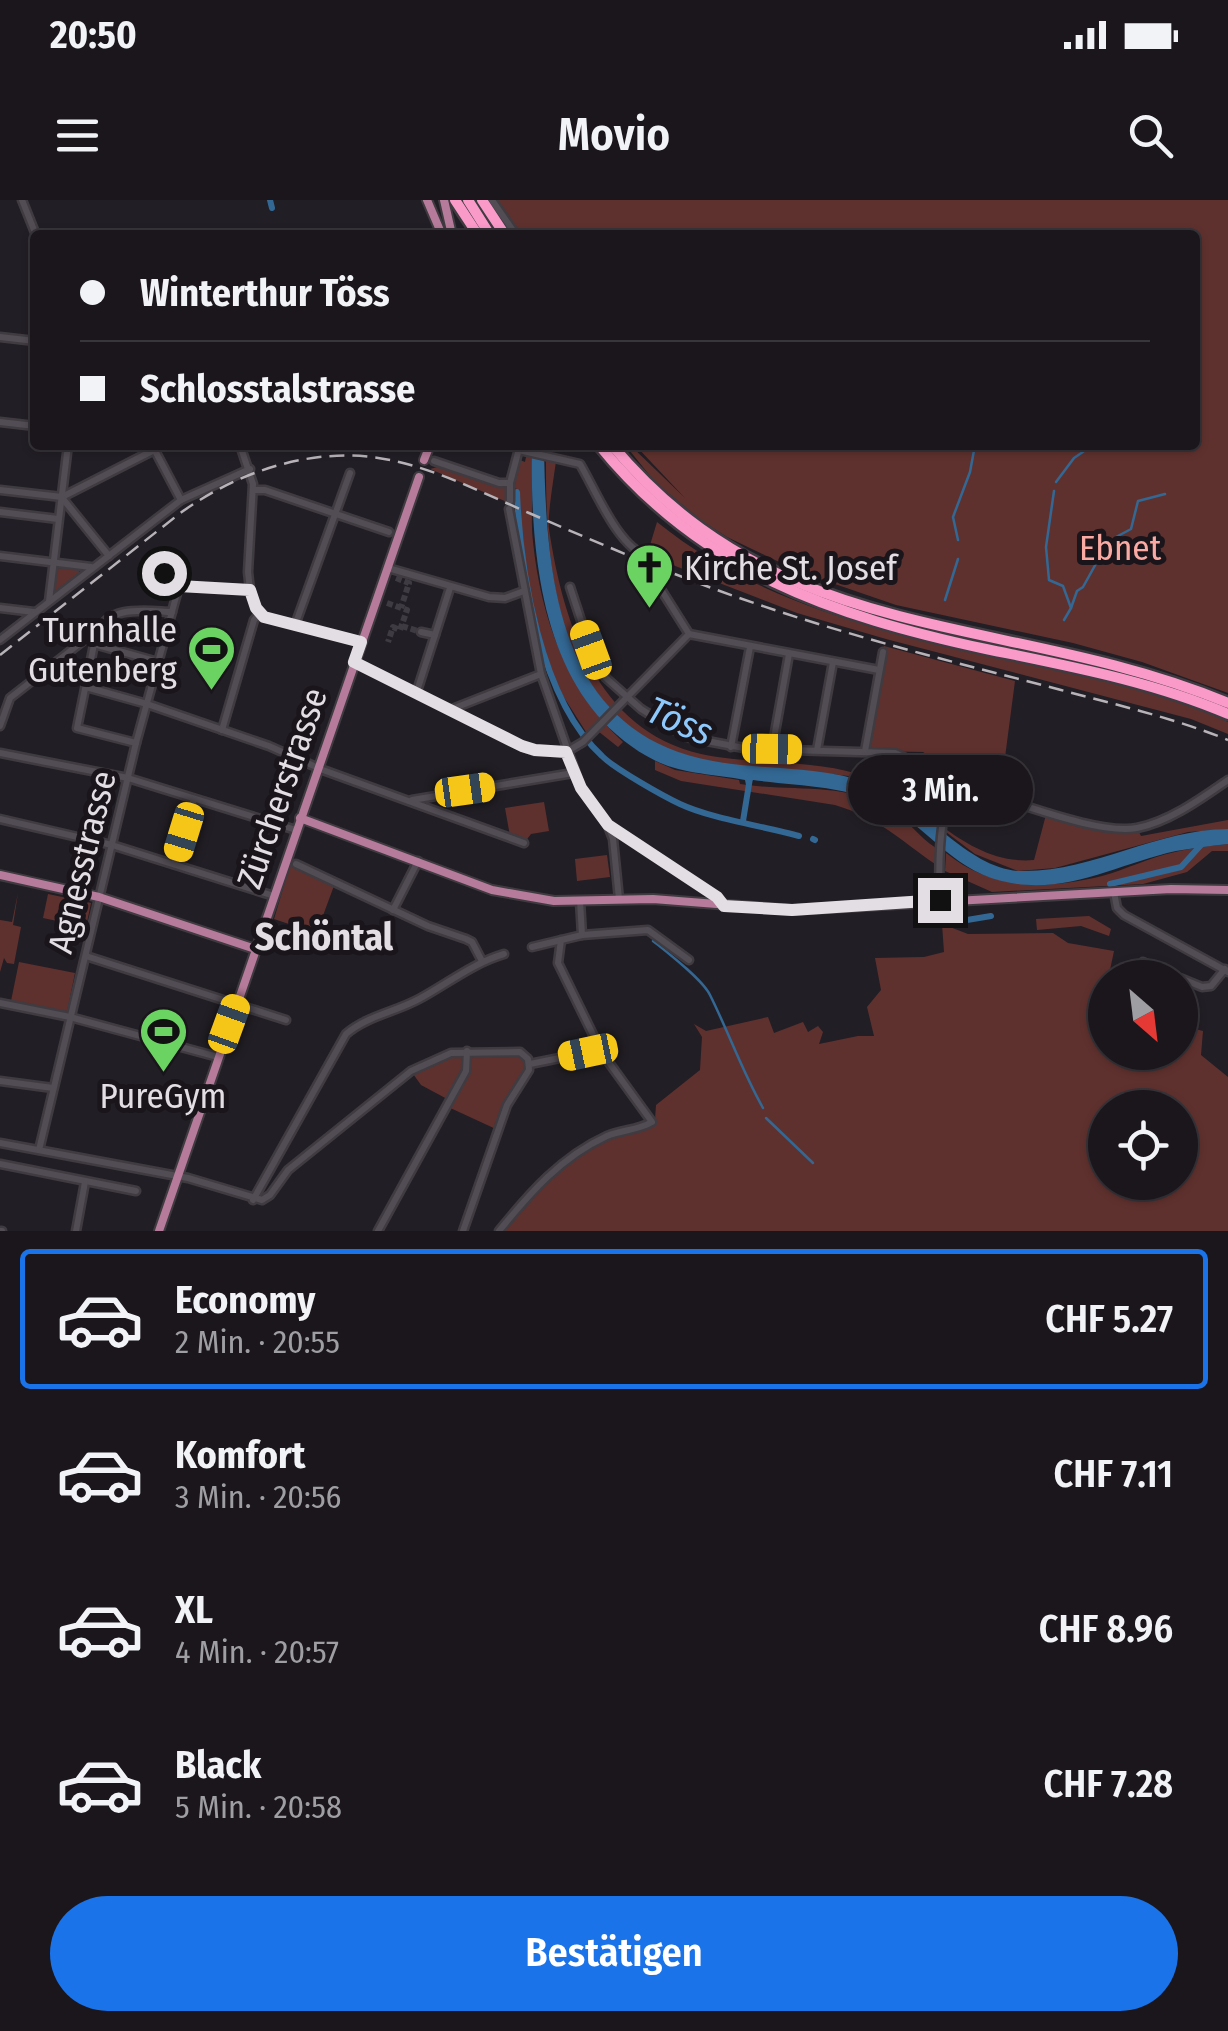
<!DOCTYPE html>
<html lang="de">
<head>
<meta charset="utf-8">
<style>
	:root { --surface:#1a161c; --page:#231f25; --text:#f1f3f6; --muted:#9f9fa3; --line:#38353b; --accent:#1a73e8 }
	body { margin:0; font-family:"Fira Sans Condensed",sans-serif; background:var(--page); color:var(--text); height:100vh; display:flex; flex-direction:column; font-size:38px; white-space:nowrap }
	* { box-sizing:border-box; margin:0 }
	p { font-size:32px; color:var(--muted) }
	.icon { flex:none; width:55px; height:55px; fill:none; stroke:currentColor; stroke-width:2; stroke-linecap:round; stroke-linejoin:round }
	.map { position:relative; height:1031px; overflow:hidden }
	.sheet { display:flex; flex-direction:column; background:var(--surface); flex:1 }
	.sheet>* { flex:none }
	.banner { position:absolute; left:30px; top:30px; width:1170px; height:220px; border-radius:10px; box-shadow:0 2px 8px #0004,0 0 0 2px var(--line); display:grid; align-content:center; height:220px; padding:0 50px; background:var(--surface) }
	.needle { width:65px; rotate:152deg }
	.buttons { position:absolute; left:1088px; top:760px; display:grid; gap:20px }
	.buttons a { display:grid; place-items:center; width:110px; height:110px; border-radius:50%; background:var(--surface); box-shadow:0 2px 8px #0004,0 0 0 2px var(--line); font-size:50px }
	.end { position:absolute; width:45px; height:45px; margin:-22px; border:12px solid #e2dee3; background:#111; box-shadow:0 0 0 5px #111 }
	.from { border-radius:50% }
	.bubble { position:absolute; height:70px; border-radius:35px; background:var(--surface); box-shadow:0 2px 8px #0004,0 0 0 2px var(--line); font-size:32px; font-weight:600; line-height:70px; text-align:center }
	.car { position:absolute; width:30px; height:60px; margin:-30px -15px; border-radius:12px; box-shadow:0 0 8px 2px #0007; background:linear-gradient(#f5c518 24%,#345 0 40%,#f5c518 0 76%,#345 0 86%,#f5c518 0) }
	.banner b { display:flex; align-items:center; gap:35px; height:95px; font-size:38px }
	.banner b+b { border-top:2px solid var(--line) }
	.banner i { width:25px; height:25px; background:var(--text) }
	ul { padding:18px 0 0; list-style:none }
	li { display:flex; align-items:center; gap:30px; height:140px; margin:0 20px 15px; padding:0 30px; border:5px solid transparent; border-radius:10px }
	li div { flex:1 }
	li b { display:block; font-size:38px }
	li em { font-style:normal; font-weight:600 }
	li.active { border-color:var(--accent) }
	li>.icon { width:90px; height:90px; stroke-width:1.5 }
	.cta { display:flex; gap:20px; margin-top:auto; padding:20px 50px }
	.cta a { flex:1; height:115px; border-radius:60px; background:var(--accent); color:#fff; font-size:40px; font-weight:600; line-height:115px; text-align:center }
	.status { display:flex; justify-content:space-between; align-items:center; height:70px; padding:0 50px; background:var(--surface); direction:ltr }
	.status svg { height:28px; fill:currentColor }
	header { display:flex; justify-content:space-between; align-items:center; height:130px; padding:0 50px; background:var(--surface); font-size:45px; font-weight:600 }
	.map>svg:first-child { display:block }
	.green { fill:#5f312e; fill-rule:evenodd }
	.water { fill:#336894 }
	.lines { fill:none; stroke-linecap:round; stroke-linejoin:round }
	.stream { stroke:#336894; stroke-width:2.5 }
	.canal { stroke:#336894; stroke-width:6 }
	.minor-tunnel { stroke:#3f3b42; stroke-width:6; stroke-dasharray:6 3; stroke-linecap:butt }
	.minor-casing { stroke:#3f3b41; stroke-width:11 }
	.major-casing { stroke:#3f3b41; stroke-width:12 }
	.highway-casing { stroke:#3f3b41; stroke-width:15 }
	.minor { stroke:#524d54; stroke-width:6 }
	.major { stroke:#b67b9a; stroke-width:8 }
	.highway { stroke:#f99ac8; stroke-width:10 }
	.rail { stroke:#b7b3b8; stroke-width:2.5; stroke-dasharray:15 8; stroke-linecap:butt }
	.route { stroke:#e2dee3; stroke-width:12 }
	.labels { text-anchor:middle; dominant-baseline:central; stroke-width:10; stroke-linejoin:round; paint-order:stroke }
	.park-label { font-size:35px; fill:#faaaa3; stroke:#19151b }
	.poi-label { font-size:35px; fill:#e2dee3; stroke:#19151b; text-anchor:start }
	.street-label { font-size:35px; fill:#e2dee3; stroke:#19151b }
	.water-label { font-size:38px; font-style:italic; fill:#8ec9fd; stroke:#19151b }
	.neighbourhood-label { font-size:38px; font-weight:bold; fill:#e2dee3; stroke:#19151b }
</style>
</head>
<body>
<div class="status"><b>20:50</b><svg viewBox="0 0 49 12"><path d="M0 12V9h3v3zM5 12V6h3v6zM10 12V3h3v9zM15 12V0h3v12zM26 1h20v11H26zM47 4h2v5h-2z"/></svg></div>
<header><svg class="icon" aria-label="menu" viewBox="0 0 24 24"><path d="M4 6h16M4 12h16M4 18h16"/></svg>Movio<svg class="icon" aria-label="search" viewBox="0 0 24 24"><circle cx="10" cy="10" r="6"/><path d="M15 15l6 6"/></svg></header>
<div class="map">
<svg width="1228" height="1031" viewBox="0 0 1228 1031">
	<rect width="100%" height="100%" fill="#221e25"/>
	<!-- green -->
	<g class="green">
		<polygon points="492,0 1228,0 1228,493 1142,462 1073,443 896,405 800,372 727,337 702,321 655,282 630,251 621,245 630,245 685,298 635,245 1195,245 1195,35 518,35"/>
		<path d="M546,245H550V257L556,261C554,277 547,318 549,329C563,422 596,530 701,554C751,565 820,559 867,577C924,601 967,666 1034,660L1047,611L1097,625L1137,628L1141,636L1228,620V629L1188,632L1055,668L1018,671L975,654L908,603L883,589L848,576C795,569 729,571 680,554C551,507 545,361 546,245Z"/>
		<path d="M526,257H532C534,286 530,314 533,342C541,419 567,490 623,542L618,547L593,527L586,532L553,480L547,462L525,370L518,310L520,290L514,288L520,260L525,262Z"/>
		<polygon points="441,266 507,287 507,302 430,269"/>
		<path d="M657,322C775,417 924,440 1068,473C1121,485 1179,497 1228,522V534L1191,519L886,439L797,413L652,357L651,353L647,355Z"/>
		<polygon points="55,368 78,369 80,373 60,390 52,391"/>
		<polygon points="884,446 1015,481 1004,565 930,556 923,552 865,551"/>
		<path d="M655,561L675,570L739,580L740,584C789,592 843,582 888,607C907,618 918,637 936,648L935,664C897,638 881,619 835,605L681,581L655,570Z"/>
		<polygon points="544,602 549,631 531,634 524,643 510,636 505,608"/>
		<path d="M1228,644V651H1212L1187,672L1143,684L992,692L945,671L946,653C992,690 1046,690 1102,676C1125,670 1150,657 1175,652C1193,648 1209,646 1228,644Z"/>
		<polygon points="607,655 610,677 577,681 575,659"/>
		<polygon points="291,662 335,683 321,721 314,718 310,731 274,719"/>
		<polygon points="18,693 13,725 21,727 14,764 7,763 4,758 0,772 0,720 12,722"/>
		<polygon points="48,694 91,703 86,727 43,718"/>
		<polygon points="1089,716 1111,729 1109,736 1081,726 1037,730 1036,719"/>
		<path d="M942,724L968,734L1053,733L1068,743L1114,751L1110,770L1125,777L1105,778V852H1180V825L1203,831L1201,855L1228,877V1031H499L532,990L595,942L648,925L655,920L656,905L700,870L702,837L694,824L706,831L768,817L774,833L803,822L808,832L818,826L823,832L819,844L858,836H874L867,807L881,790L875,758L924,757L944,752ZM1170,901L1180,908V982H1105V908L1176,907Z"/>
		<polygon points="19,762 75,773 67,812 11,801"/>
		<polygon points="451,853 515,854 524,860 525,872 508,894 498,930 446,906 449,900 421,885 411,871"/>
	</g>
	<!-- water -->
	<path class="water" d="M532,245H544C546,375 556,533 713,561C767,571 825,565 877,586C925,606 968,669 1020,671C1091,673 1157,629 1228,629V644C1210,646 1193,648 1176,651C1121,663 1068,694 1011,683C954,673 934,632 888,607C848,585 797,586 753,580L746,585L745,580C715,574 682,574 656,561C541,503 530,357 532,245Z"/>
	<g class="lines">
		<!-- stream -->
		<g class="stream">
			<polyline points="1056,282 1074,258 1093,245"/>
			<polyline points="1054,291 1046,347 1049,380 1063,386 1071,408 1064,420"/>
			<polyline points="958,340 953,317 970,272 975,245"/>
			<polyline points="945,400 958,359"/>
			<polyline points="1071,408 1077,391 1083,387 1103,351 1110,350 1116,337 1131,329 1138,301 1165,294"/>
			<path d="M653,741C668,753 702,779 710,795C729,833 742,871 763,908"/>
			<polyline points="766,918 813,963"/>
		</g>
		<!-- canal -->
		<g class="canal">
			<polyline points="270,0 272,8"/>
			<path d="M517,292C520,372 540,499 602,556C615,569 663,596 680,604C712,619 764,626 799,636"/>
			<polyline points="743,621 750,578"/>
			<polyline points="813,639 815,640"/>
			<polyline points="1110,684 1181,667 1201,645"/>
			<polyline points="945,712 967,720 991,716"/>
		</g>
		<!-- minor-tunnel -->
		<g class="minor-tunnel">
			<polyline points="396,378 409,383 401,408"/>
			<polyline points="387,403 407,410 400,430 393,427 388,442"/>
			<polyline points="402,426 421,432"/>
		</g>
		<defs>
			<g id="minor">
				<polyline points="22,0 36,35"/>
				<polyline points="492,0 516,35"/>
				<polyline points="0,137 35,141"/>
				<polyline points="0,222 35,226"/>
				<polyline points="152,245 181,300"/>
				<polyline points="240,245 253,284 248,372 250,390"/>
				<path d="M519,250L580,264C596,291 618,348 649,357"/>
				<polyline points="434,261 499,283 510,283"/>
				<polyline points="0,290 62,297 164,245"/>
				<polyline points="254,290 265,290 389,332"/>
				<polyline points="63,299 109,356"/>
				<polyline points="510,301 510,283 520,245"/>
				<polyline points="509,309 541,474 581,588 608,625 717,697 723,705"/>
				<polyline points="0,312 58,319"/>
				<polyline points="0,356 91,367"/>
				<polyline points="388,368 489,397 505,398 524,391"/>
				<polyline points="650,372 689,434 879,470"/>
				<polyline points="164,373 179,386 250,390 257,408 264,417 361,442"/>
				<polyline points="570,387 591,451 606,478 641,509 686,537 749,549 895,553 922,566 947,605"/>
				<polyline points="49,401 68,245"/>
				<polyline points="0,408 34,412"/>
				<polyline points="295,425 350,273"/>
				<polyline points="421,432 435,435"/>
				<polyline points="0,440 181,300 250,269"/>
				<polyline points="94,444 158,462"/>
				<polyline points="354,462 522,546 535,551 566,552"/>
				<polyline points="86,487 147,504 269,546 323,570 524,643"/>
				<polyline points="417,491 450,388"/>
				<polyline points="452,509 541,474"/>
				<polyline points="0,526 10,498 83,441"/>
				<polyline points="222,530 254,420 260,413"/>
				<path d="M136,543L77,528L96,435C108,404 145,411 172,412"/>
				<polyline points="731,547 750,447"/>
				<polyline points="772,549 789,454"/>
				<polyline points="817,550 833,462"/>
				<polyline points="865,551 883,452"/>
				<polyline points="566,552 583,542 689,434"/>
				<polyline points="0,553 128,578 296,630"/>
				<polyline points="412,600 573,573"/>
				<polyline points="0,619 112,645 274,696"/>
				<polyline points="608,626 613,639 619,699"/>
				<polyline points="174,664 194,599"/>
				<polyline points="296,664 428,726 466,739 472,742 482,761"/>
				<polyline points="1114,692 1117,708 1124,715 1228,772"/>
				<path d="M940,700C939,680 937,611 953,599C961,592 973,592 984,593C1023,604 1100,635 1137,628C1169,622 1202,598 1228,580"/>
				<polyline points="393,710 418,661"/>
				<polyline points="582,735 648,730 689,760"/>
				<polyline points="532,747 582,735 580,701"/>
				<polyline points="86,756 286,820"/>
				<polyline points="1143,762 1179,778"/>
				<polyline points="1180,778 1202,787 1211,786 1225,769"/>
				<polyline points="0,803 70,817 218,857"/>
				<polyline points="530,864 589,852 601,853"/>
				<polyline points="0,881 53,888"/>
				<polyline points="0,943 188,978 262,1000 270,995 288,970 411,871 451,853 520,852 528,859 529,870 507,905 463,1031"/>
				<polyline points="39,950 136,543 179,386 146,384"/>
				<polyline points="0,964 136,991"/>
				<path d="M253,1000L346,834C367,816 395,812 419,799C447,784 473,763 504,754"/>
				<polyline points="0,1031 2,1031"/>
				<polyline points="76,1031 85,982"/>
				<polyline points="378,1031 466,871 467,851"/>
				<path d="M499,1031C530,993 561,957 607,936C621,930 639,930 652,922L602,853L558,763L561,740"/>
			</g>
			<g id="major">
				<polyline points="427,0 442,35"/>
				<polyline points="444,0 452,35"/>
				<polyline points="424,260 430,245"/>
				<polyline points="300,618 492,690 554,701 653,699 792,710 1171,689 1228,690"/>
				<polyline points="0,675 99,697 255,749"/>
				<polyline points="159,1031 419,277"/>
			</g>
			<g id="highway">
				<polyline points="455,0 478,35"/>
				<polyline points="468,0 490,35"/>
				<polyline points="482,0 505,35"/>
				<path d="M599,245C701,371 833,416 986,449C1068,466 1151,481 1228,514"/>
				<path d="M612,245C784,451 1007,411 1228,503"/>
			</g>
		</defs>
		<!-- minor casing -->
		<use href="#minor" class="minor-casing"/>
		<!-- major casing -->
		<use href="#major" class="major-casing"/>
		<!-- highway casing -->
		<use href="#highway" class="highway-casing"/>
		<!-- minor -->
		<use href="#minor" class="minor"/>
		<!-- major -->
		<use href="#major" class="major"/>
		<!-- highway -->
		<use href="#highway" class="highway"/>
		<!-- rail -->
		<path class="rail" d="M0,455L179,314C234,274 304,249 372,257C427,264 478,291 529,313C603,345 677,377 754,403C855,438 958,463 1061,490C1117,505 1174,518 1228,540"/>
	</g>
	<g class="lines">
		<!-- route -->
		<polyline class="route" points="164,373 179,386 250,390 256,408 264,417 361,442 354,462 522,546 535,550 566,552 581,588 608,625 717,697 724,706 792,710 940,700"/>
	</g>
	<!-- icons -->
	<defs>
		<symbol id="church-pin" viewBox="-11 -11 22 30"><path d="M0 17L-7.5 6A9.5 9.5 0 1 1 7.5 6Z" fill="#6bd362" stroke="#19151b"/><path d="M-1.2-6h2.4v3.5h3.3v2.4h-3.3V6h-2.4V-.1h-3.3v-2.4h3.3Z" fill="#111"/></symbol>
		<symbol id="stadium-pin" viewBox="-11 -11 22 30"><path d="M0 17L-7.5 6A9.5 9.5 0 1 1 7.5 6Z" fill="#6bd362" stroke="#19151b"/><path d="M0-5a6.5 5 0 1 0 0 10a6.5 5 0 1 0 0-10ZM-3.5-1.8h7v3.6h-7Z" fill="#111"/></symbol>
	</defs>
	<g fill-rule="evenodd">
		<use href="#church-pin" x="622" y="340" width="55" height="75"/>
		<use href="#stadium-pin" x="184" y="422" width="55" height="75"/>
		<use href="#stadium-pin" x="136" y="804" width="55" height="75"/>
	</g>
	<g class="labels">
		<!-- park labels -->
		<g class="park-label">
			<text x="1120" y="348">Ebnet</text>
		</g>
		<!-- poi labels -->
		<g class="poi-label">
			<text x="684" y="368">Kirche St. Josef</text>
			<text x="177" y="430" text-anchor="end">Turnhalle<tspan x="177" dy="40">Gutenberg</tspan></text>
			<text x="163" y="896" text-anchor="middle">PureGym</text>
		</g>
		<!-- street labels -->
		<g class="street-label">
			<text transform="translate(282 588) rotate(-71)">Zürcherstrasse</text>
			<text transform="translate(82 662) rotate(-76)">Agnesstrasse</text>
		</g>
		<!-- water labels -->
		<g class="water-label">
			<text transform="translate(680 521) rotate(23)">Töss</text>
		</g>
		<!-- neighbourhood labels -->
		<g class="neighbourhood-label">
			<text x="324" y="737">Schöntal</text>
		</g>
	</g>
</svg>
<div class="buttons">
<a><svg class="needle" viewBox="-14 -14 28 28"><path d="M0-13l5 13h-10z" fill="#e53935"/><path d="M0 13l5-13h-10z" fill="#9f9fa3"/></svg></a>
<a><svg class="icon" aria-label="locate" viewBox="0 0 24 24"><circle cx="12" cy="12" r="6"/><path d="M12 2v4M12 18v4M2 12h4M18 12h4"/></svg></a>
</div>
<i class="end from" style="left:164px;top:373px"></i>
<i class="end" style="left:940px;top:700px"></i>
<div class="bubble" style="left:848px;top:555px;width:185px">3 Min.</div>
<i class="car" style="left:591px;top:450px;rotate:340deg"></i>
<i class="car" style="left:772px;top:549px;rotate:91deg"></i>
<i class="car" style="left:465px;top:590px;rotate:82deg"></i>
<i class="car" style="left:184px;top:632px;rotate:197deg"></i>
<i class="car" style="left:229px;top:824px;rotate:20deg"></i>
<i class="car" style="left:588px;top:852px;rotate:258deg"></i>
<div class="banner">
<b><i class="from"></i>Winterthur Töss</b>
<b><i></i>Schlosstalstrasse</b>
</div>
</div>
<section class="sheet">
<ul>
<li class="active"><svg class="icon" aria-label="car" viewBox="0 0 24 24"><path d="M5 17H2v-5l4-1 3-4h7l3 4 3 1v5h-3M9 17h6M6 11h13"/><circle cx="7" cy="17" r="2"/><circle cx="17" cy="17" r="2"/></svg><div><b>Economy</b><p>2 Min. · 20:55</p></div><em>CHF 5.27</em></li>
<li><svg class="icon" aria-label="car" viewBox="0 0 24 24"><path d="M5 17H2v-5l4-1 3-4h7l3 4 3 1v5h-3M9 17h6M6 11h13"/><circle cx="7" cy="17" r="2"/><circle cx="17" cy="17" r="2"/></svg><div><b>Komfort</b><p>3 Min. · 20:56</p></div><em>CHF 7.11</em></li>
<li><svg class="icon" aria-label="car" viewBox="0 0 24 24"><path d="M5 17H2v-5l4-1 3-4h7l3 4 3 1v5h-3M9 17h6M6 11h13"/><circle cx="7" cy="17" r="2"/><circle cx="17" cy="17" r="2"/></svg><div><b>XL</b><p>4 Min. · 20:57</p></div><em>CHF 8.96</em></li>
<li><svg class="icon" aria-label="car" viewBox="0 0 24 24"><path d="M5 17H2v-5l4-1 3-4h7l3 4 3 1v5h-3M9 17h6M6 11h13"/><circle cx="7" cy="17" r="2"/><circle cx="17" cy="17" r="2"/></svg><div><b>Black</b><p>5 Min. · 20:58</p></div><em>CHF 7.28</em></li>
</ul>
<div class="cta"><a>Bestätigen</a></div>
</section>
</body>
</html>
